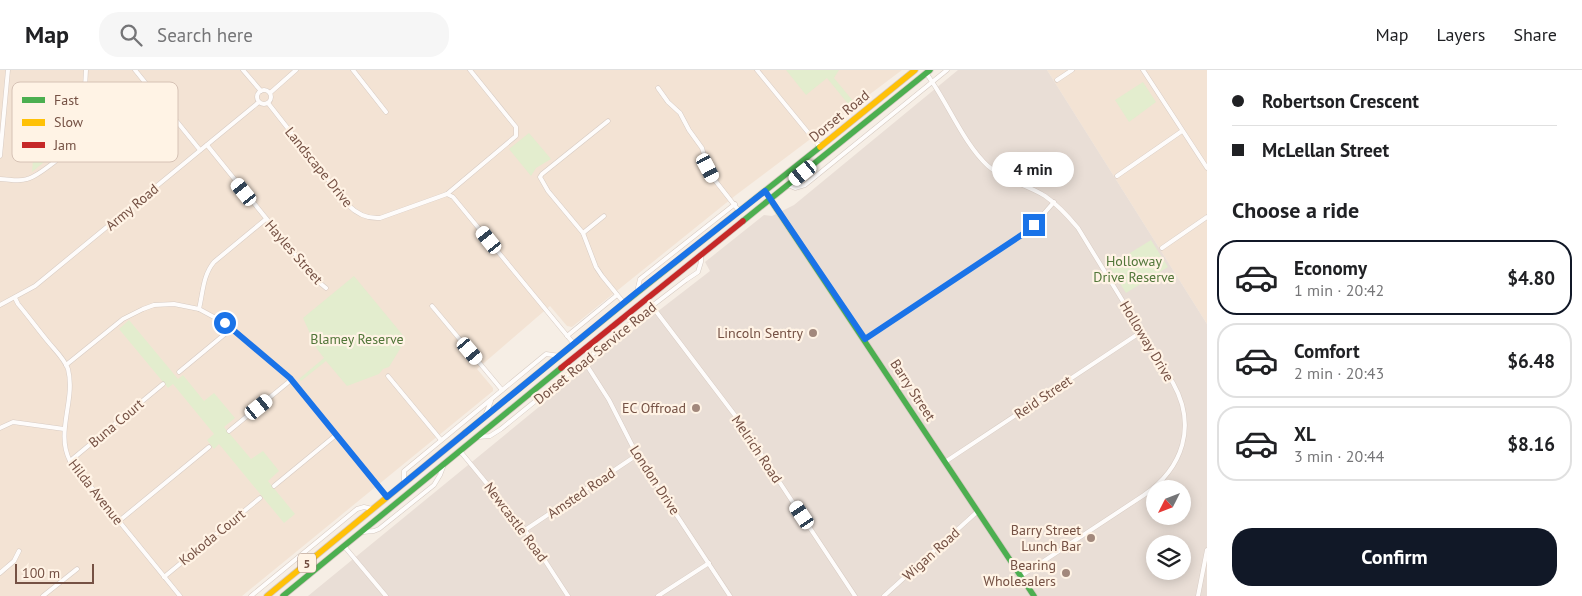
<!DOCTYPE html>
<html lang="en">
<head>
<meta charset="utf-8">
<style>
	:root { --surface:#fff; --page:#f6f6f6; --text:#202124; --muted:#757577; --line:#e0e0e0; --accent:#111827 }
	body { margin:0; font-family:"PT Sans",sans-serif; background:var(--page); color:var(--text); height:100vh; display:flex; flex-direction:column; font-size:19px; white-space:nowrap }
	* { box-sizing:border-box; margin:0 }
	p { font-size:16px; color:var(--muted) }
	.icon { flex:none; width:28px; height:28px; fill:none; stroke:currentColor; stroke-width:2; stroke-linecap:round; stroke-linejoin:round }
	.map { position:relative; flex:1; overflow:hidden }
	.details { display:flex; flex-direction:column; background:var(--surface); width:375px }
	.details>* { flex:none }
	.top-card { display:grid; align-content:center; height:110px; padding:0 25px; background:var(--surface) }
	.needle { width:32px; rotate:228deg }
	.controls { position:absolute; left:1146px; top:410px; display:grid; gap:10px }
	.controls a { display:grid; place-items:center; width:45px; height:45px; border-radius:50%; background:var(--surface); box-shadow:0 2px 12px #0003; font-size:25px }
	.scale { position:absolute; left:15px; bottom:12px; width:79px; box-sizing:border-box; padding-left:5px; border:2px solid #755144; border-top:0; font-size:14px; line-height:18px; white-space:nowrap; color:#755144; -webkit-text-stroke:4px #fff3e5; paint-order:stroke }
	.end { position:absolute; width:22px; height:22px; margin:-11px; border:6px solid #1a73e8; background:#fff; box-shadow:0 0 0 2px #fff }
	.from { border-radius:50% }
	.bubble { position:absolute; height:35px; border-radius:18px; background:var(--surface); box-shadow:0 2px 12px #0003; font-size:16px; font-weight:600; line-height:35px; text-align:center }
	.car { position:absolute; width:15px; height:30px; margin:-15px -8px; border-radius:6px; box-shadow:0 0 4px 1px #0007; background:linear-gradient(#fff 24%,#345 0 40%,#fff 0 76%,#345 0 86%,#fff 0) }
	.top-card b { display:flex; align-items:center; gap:18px; height:48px; font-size:19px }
	.top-card b+b { border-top:1px solid var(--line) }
	.top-card i { width:12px; height:12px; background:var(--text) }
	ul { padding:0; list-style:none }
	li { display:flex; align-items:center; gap:15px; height:75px; margin:0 10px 8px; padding:0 15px; border:2px solid var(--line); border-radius:20px }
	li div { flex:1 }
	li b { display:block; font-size:19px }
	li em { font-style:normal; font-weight:600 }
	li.active { border-color:var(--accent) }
	li>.icon { width:45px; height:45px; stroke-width:1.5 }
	h2 { padding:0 25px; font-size:22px; line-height:60px }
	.cta { display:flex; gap:10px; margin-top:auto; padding:10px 25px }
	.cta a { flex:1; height:58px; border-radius:20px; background:var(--accent); color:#fff; font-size:20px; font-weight:600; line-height:58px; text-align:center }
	header { display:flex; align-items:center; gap:30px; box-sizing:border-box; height:70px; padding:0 25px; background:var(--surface); border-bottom:1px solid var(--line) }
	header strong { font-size:24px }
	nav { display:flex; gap:28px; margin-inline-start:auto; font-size:18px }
	.search { width:350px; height:45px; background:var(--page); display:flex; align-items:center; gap:12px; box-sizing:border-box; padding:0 18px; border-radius:20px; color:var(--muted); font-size:19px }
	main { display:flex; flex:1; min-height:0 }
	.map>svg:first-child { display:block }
	.residential { fill:#f3e3d4 }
	.industrial { fill:#e9ded6; fill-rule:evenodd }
	.green { fill:#e3edce }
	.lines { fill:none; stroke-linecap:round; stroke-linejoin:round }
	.street-casing { stroke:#d7cbc3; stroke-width:5 }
	.fast-casing { stroke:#d7c9c1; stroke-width:7 }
	.slow-casing { stroke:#d7c9c1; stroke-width:7 }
	.jam-casing { stroke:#d7c9c1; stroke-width:7 }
	.street { stroke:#fefcfb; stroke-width:4 }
	.fast { stroke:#4caf50; stroke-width:5.5 }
	.slow { stroke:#ffc107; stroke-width:5.5 }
	.jam { stroke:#c62828; stroke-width:5.5 }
	.route { stroke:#1a73e8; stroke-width:6 }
	.poi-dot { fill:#a2887c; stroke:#fff3e5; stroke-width:2 }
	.labels { text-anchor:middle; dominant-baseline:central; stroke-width:4.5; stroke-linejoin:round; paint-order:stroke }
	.shield { fill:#fff3e5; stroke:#9e8274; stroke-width:1 }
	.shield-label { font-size:12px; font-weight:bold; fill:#755144 }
	.street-label { font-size:14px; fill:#755144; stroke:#fff3e5 }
	.park-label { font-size:14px; fill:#517639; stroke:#fff3e5 }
	.poi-label { font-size:14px; fill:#755144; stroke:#fff3e5; text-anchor:end }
	.key { fill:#fff3e5; stroke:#d6c2b5; stroke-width:1 }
	.key-label { font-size:14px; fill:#755144 }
</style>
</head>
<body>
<header>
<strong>Map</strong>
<div class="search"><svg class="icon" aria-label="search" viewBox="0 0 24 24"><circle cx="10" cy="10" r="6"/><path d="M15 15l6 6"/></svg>Search here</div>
<nav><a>Map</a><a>Layers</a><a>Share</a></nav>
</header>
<main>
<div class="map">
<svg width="1207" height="526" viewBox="0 0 1207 526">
	<rect width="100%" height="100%" fill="#f6eee5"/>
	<!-- residential -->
	<g class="residential">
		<polygon points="0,0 902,0 736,125 572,257 567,256 550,236 477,299 493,318 493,321 242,526 0,526"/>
		<polygon points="1047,0 1207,0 1207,254"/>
	</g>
	<!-- industrial -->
	<path class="industrial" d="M958,0H1047L1207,254V526H308L622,269L710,201L705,192L764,145L772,146L794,135ZM1155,419H1182V446H1155ZM1155,474H1182V501H1155Z"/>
	<!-- green -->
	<g class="green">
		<polygon points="786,0 839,0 834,8 858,37 853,40 827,8 806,25"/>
		<polygon points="1143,12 1156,32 1129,52 1115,30"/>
		<polygon points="529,63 551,89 536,98 531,106 509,79"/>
		<polygon points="35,64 73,68 32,102"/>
		<polygon points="1151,170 1168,197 1126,223 1109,196"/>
		<polygon points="354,206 406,269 389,297 383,299 379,304 347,316 326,291 301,311 299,309 324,288 317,279 303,248"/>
		<polygon points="129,250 178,309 183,305 204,331 214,323 235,348 224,357 251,389 263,381 279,401 268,411 295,444 284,453 219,374 214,379 207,370 214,364 173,314 168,318 119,259"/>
	</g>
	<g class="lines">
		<defs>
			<g id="street">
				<polyline points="135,0 200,80"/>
				<polyline points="243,0 261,21"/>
				<polyline points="353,0 386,42"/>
				<polyline points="757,0 820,77"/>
				<polyline points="1143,0 1207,98"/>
				<path d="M926,3C947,31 963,73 988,96C1005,111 1026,114 1045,126C1058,135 1068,146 1078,158L1173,313C1197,356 1183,398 1144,425L1021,506"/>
				<polyline points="1057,10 1072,0"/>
				<polyline points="658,18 668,32 680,43 689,60 702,78 708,98 714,109 739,141"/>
				<circle cx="264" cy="27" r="7"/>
				<polyline points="270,23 296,0"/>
				<path d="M268,33L348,135C357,144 367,149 380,148L447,124L453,127L574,274"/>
				<polyline points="608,51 542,104 540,107 548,121 583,163 596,197 602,206 624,233"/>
				<polyline points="207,75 316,210 326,218"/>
				<polyline points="0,86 8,0"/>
				<polyline points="1117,106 1182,61"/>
				<path d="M0,109C9,109 19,112 27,109C37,107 73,79 78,69C84,57 85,15 86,0"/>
				<polyline points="788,115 795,118 805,115 947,0"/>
				<polyline points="447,124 516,66 516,57 470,0"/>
				<polyline points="583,163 604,146"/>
				<polyline points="1162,178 1207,147"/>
				<polyline points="637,222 640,209 735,134"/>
				<path d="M15,228L18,234C29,247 39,261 50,274C56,281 65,290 68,299C76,330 55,362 70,391L180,526"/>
				<polyline points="0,235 35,216 259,32"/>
				<polyline points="432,236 502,320"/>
				<polyline points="652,236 737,348 855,526"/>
				<path d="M199,239C203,222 203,205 214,192L266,149"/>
				<polyline points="567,266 617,225"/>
				<polyline points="865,269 1023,164 1034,155 1054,132"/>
				<polyline points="584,291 609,330 637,385 730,526"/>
				<polyline points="66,295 123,249 143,239 154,235 174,234 199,239 225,253 290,308 387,427"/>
				<polyline points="179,302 231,259"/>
				<polyline points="388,306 441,370"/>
				<polyline points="485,346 491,331"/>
				<polyline points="0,358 13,352 64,359"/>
				<polyline points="229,361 291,310"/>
				<polyline points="478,367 490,366 501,359 652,236 686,210 698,202 701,192 701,185"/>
				<polyline points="460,381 525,460 568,526"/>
				<polyline points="70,391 163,314"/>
				<polyline points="945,392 1141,262"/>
				<polyline points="404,413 404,401 546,284 560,286"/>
				<polyline points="274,416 336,365"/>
				<polyline points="119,451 209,377"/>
				<polyline points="525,460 637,385"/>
				<polyline points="363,462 374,461 379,459 434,415 440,405 443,397"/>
				<polyline points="344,476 386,526"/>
				<polyline points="0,503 14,491 19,481"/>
				<polyline points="164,507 260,428"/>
				<polyline points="43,526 77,499"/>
				<polyline points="251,526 357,439 364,437 372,439"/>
				<polyline points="658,526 709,493"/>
				<polyline points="884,526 978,441"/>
				<polyline points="1198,526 1207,480"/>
			</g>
			<g id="fast">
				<polyline points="770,129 1034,526"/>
				<polyline points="743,151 930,0"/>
				<polyline points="465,363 624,233 820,77"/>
				<polyline points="283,526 561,298"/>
			</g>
			<g id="slow">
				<polyline points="820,77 915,0"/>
				<polyline points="267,526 465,363"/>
			</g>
			<polyline id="jam" points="561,298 743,151"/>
		</defs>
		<!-- street casing -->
		<use href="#street" class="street-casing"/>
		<!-- fast casing -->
		<use href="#fast" class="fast-casing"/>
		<!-- slow casing -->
		<use href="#slow" class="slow-casing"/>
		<!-- jam casing -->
		<use href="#jam" class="jam-casing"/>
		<!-- street -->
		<use href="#street" class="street"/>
		<!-- fast -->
		<use href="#fast" class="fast"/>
		<!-- slow -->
		<use href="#slow" class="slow"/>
		<!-- jam -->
		<use href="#jam" class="jam"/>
	</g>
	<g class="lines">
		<!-- route -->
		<polyline class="route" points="225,253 290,308 387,427 637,222 765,121 865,269 1023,164 1034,155"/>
	</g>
	<!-- markers -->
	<g class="poi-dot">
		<circle cx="813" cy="263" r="5"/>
		<circle cx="696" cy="338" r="5"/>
		<circle cx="1091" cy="468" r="5"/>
		<circle cx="1066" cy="503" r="5"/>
	</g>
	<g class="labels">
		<!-- shield labels -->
		<rect class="shield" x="298" y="483.5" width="18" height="19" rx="4"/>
		<g class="shield-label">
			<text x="307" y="493">5</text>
		</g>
		<!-- street labels -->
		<g class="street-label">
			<text transform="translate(839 46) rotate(-39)">Dorset Road</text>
			<text transform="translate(319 97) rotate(51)">Landscape Drive</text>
			<text transform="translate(132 137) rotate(-40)">Army Road</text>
			<text transform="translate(294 182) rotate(49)">Hayles Street</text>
			<text transform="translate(1147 271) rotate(59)">Holloway Drive</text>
			<text transform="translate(595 283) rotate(-39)">Dorset Road Service Road</text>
			<text transform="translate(913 320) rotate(57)">Barry Street</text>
			<text transform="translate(1043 327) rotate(-34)">Reid Street</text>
			<text transform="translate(116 353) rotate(-40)">Buna Court</text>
			<text transform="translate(757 379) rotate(56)">Melrich Road</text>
			<text transform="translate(655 410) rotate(57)">London Drive</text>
			<text transform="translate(96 422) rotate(52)">Hilda Avenue</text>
			<text transform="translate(581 423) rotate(-34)">Amsted Road</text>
			<text transform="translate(516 452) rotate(53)">Newcastle Road</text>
			<text transform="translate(212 467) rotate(-39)">Kokoda Court</text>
			<text transform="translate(931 484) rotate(-42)">Wigan Road</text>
		</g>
		<!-- park labels -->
		<g class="park-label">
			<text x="1134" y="191">Holloway<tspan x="1134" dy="16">Drive Reserve</tspan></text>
			<text x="357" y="269">Blamey Reserve</text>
		</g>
		<!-- poi labels -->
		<g class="poi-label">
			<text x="803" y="263">Lincoln Sentry</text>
			<text x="686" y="338">EC Offroad</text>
			<text x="1081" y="460">Barry Street<tspan x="1081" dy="16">Lunch Bar</tspan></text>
			<text x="1056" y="495">Bearing<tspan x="1056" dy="16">Wholesalers</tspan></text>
		</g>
	</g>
	<!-- legend -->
	<rect x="12" y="12" width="166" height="80" rx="8" class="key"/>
	<rect x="22" y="27" width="23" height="6" fill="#4caf50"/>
	<rect x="22" y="49" width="23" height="7" fill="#ffc107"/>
	<rect x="22" y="72" width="23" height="6" fill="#c62828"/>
	<g class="key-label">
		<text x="54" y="35">Fast</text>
		<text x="54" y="57">Slow</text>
		<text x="54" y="80">Jam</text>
	</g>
</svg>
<div class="controls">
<a><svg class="needle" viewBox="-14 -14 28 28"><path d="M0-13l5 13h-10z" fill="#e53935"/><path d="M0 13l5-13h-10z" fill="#757577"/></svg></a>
<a><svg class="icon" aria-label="layers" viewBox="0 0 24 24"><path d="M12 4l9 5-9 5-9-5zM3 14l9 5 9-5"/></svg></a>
</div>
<div class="scale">100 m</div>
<i class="end from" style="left:225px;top:253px"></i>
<i class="end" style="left:1034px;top:155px"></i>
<div class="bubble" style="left:992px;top:82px;width:82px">4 min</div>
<i class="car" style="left:708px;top:98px;rotate:152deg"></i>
<i class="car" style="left:803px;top:103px;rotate:231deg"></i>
<i class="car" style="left:244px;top:122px;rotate:321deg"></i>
<i class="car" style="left:489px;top:170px;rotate:321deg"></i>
<i class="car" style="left:470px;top:281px;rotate:140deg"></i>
<i class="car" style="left:259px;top:337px;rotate:51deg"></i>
<i class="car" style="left:802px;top:445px;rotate:326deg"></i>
</div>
<section class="details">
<div class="top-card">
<b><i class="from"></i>Robertson Crescent</b>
<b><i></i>McLellan Street</b>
</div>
<h2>Choose a ride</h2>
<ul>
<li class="active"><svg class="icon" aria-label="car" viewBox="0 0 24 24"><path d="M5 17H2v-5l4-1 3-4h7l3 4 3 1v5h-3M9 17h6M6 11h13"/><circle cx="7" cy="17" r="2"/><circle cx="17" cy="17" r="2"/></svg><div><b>Economy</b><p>1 min · 20:42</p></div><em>$4.80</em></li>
<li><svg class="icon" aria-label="car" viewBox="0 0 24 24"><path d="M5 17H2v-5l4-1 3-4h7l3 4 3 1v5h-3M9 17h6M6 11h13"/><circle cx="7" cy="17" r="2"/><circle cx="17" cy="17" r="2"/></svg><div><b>Comfort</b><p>2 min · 20:43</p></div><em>$6.48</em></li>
<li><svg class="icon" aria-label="car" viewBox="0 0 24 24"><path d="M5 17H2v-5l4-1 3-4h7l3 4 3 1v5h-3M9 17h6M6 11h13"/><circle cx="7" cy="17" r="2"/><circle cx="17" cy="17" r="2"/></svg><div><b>XL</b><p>3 min · 20:44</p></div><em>$8.16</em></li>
</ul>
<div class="cta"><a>Confirm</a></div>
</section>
</main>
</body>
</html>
